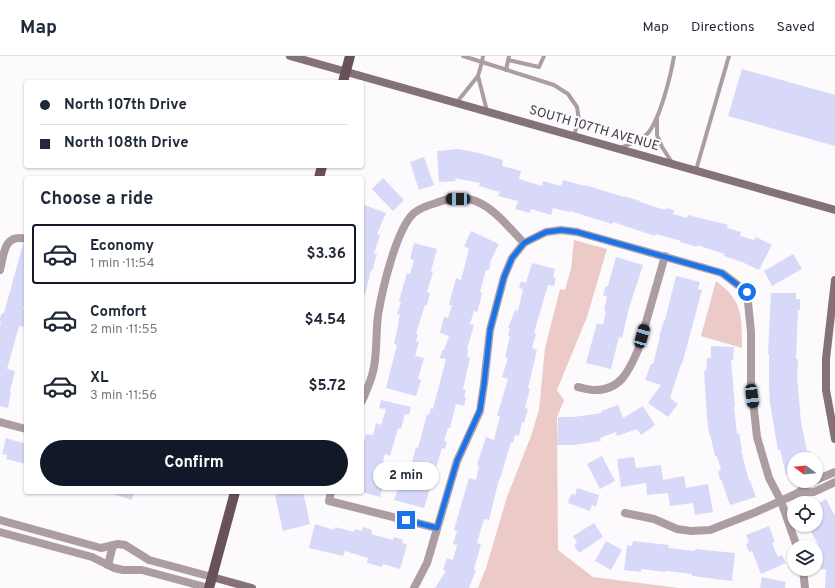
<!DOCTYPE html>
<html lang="en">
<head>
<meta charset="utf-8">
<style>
	:root { --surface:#fff; --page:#f6f6f7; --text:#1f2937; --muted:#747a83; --line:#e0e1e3; --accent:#111827 }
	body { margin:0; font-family:Overpass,sans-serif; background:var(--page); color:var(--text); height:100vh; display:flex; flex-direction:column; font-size:15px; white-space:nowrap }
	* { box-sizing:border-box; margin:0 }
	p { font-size:13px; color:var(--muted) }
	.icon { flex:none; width:22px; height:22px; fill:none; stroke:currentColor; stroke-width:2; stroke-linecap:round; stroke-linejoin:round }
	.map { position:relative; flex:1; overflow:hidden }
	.details { position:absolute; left:24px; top:120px; width:340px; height:318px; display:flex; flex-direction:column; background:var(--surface); border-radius:4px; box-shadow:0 1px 3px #0004 }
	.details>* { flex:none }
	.top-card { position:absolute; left:24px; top:24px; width:340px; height:88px; border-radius:4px; box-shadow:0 1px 3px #0004; display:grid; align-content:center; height:88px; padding:0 16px; background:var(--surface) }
	.needle { width:26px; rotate:286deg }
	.fabs { position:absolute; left:787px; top:396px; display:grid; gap:8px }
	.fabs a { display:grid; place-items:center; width:36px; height:36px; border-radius:50%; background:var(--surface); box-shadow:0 1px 3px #0004; font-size:20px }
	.end { position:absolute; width:18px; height:18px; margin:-9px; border:5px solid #1a73e8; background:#fff; box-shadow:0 0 0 2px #fff }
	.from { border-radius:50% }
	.bubble { position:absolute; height:28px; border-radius:14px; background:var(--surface); box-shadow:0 1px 3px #0004; font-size:13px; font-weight:700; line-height:28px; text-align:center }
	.car { position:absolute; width:12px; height:24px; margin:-12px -6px; border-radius:5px; box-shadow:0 0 3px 1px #0007; background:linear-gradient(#222 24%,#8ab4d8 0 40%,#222 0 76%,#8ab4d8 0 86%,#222 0) }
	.top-card b { display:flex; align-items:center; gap:14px; height:38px; font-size:15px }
	.top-card b+b { border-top:1px solid var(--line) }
	.top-card i { width:10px; height:10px; background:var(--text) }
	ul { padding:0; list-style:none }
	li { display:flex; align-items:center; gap:12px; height:60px; margin:0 8px 6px; padding:0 8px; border:2px solid transparent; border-radius:4px }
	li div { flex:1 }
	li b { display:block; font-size:15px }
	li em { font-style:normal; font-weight:700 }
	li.selected { border-color:var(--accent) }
	li>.icon { width:36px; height:36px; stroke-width:1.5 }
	h2 { padding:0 16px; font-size:18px; line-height:48px }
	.cta { display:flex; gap:8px; margin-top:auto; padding:8px 16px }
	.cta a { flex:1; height:46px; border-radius:24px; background:var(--accent); color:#fff; font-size:16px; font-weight:700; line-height:46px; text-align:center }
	header { display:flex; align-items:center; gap:24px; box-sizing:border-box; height:56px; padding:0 20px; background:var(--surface); border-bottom:1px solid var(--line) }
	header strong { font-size:19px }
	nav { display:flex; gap:22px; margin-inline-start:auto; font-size:14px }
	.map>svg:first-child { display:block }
	.green { fill:#ebcac8 }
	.building { fill:#d8d9f8 }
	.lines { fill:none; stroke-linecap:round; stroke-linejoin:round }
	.lane { stroke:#ac9da3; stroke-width:4 }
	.street { stroke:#ac9da3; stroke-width:8 }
	.secondary { stroke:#85717a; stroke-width:8 }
	.primary { stroke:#69515c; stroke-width:10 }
	.route { stroke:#1a73e8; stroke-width:5 }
	.labels { text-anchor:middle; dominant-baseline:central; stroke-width:4; stroke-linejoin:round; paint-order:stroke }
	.street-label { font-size:13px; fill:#3f3b41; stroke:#fcfafd }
</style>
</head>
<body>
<header>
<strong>Map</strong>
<nav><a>Map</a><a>Directions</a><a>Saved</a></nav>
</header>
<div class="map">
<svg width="835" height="532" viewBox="0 0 835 532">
	<rect width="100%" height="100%" fill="#fcfafd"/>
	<!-- green -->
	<g class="green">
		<polygon points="574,184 607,193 587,261 557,334 564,344 557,361 558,494 593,521 679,532 478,532 486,512 507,441 531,380 539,354 545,292 560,233 565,234 571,213"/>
		<path d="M716,225C743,245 742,260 742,292L701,280Z"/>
	</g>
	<!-- building -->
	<g class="building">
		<polygon points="742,13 835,39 835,90 728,60"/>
		<polygon points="458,93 479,97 503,104 502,110 521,115 519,123 542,130 543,125 561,130 563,124 585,130 585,129 624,141 624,140 640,145 640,146 665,154 666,152 674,154 673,158 687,162 688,159 728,169 727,172 741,176 740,180 754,184 756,181 772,189 759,214 742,206 724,200 725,198 697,189 697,191 680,186 681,185 656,178 655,180 613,166 612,168 570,155 570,156 553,152 551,159 531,153 530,157 515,153 518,145 498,140 500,136 479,130 480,127 455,122 456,125 439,126 437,95"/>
		<polygon points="424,101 434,129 419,134 410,106"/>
		<polygon points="383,122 404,144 393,155 372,133"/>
		<polygon points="362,148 386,157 377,178 380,179 374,198 377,198 372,215 371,214 365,239 362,239"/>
		<polygon points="471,175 499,188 491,204 489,214 486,214 480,236 482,237 480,246 477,256 474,255 470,268 474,269 467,293 468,293 467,301 470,302 463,333 466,334 464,341 466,341 464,350 456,348 450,372 448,372 444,385 447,386 445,393 442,392 424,452 394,444 405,412 410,414 416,391 418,392 427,358 429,359 431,352 433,353 446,303 440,302 442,294 444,294 449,280 440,277 444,261 448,262 452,249 449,249 456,222 461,224 469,193 464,190"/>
		<polygon points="414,187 437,193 431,215 433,216 427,236 430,237 427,249 425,249 416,278 418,279 416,285 419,286 415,300 424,302 418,323 421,324 416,340 386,332 397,289 394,288 399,265 398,265 400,259 397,258 401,246 399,245 407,217 410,218 414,204 410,203"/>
		<polygon points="23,188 26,188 26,244 23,253 26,254 26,271 19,270 7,313 15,315 10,335 11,336 8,352 0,350 0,271 1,265 0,265 0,262 2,257 4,257"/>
		<polygon points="793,198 802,213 772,230 764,215"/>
		<polygon points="616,201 643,209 629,252 622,282 619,281 611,313 586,307 597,267 603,269 606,255 604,255 607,241 603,239 606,230 608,230"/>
		<polygon points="532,207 555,213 553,221 556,222 554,230 548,229 534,277 536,278 532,292 537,294 528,332 530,333 525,352 528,353 524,367 522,366 519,380 515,379 513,387 511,386 500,423 499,423 489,464 484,463 477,487 481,488 474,513 476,514 469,532 435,532 446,515 443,514 447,502 453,504 457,489 453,488 457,475 454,474 469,422 476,424 479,410 477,409 486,381 494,384 500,360 497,360 508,323 502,321 508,302 505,301 510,280 508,280 510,273 508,272 515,254 518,255 523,233 519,232 521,225 526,227"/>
		<polygon points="676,220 700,226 698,233 702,234 682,308 681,308 670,342 678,348 668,361 648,347 661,329 645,324 651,308 653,308 660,281 659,281 664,264 665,264"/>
		<polygon points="771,237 796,237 796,243 800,243 800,254 798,254 796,303 798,303 797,320 801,366 807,395 810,395 812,403 794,403 794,417 786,419 780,394 778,394 770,347 769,330 769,298 768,298"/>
		<polygon points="711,290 734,291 733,304 731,304 735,350 734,350 737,378 739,377 742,394 741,394 749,425 750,424 756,441 730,449 721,423 720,424 718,415 721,414 717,400 715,400 710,378 709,378 707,361 704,315 706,314 707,302 711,302"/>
		<polygon points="381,344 411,351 409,359 405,358 401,373 398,372 390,400 385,398 378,424 384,426 380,441 362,436 362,394 366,378 373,379 376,367 381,369 386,353 379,352"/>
		<polygon points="618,349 623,362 643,350 655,369 641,379 637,373 617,380 616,376 600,382 601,385 574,389 557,389 558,361 573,361 602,357 601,355"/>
		<polygon points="6,382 26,388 26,408 6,403 7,399 2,398"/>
		<polygon points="602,400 615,425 600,433 587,408"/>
		<polygon points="634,401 636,412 661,409 663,424 684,420 686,432 708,428 713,456 695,459 693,447 670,450 668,437 647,439 646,427 621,431 617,403"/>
		<polygon points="577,432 599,439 596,450 592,449 590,455 568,447 571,438 575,439"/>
		<polygon points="113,436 134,436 132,444 113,438"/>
		<polygon points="286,436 303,436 310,468 283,475 275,439"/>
		<polygon points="826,443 835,460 835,532 825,532 826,513 821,514 819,491 808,469 816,469 816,449"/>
		<polygon points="594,467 603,481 579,497 574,489 577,487 573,480"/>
		<polygon points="315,468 334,474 335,471 354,476 355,473 362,475 363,471 372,474 371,478 393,484 394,481 403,484 402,487 407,489 400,513 383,508 382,511 367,507 368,502 345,495 343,500 309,492"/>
		<polygon points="769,470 775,486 772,487 778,501 782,499 786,507 761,518 752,495 749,496 746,488 749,487 746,479"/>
		<polygon points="606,485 622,494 611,514 595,505"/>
		<polygon points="633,485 669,489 668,492 695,495 695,493 735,497 732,525 692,520 692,518 666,515 665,516 641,513 641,516 624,514 627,489 632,490"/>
		<polygon points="762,521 786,526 785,532 760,532"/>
	</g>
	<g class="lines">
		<!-- lane -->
		<g class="lane">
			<polyline points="483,0 482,6 554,29 568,38 577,51 579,64 574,79"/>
			<polyline points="508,4 539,11 544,0"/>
			<polyline points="506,14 509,0"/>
			<polyline points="478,20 487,55"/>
			<polyline points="457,46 478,20 482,6 463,0"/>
			<polyline points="657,63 657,79 662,91 673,108"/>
			<path d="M620,92C629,88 642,85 648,77C660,63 671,19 674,0"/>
			<polyline points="696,114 729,0"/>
		</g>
		<!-- street -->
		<g class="street">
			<path d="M0,214C4,198 4,177 26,183"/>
			<path d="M578,331C583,332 589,334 594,334C620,335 629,315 638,294L665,200"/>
			<path d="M362,345C367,334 372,323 374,311C377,294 376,276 378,259C382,235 396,173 414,157C420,152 429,149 436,147C478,130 498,160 524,187"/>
			<polyline points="0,366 26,373"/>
			<polyline points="816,424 835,416"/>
			<polyline points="331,436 329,445 437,472"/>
			<polyline points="798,437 808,428 814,425"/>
			<polyline points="625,457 654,463 677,473 691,475 710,474 756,456 798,437 814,436 835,426"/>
			<polyline points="0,464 101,492 118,488 125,489 149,504 212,521"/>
			<polyline points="0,476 92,501 114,512 123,514 142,514 209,532"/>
			<polyline points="108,509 113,489"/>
			<polyline points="803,513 805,532"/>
			<polyline points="414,532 427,507 457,405 480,355 484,328 490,274 504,221 512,202 524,187 546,176 561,174 577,176 722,217 747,236 751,276 751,326 757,381 769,422 781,445 797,491"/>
		</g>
		<!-- secondary -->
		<g class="secondary">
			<polyline points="290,0 835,154"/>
			<polyline points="835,224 826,303 826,334 835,383"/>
			<polyline points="212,521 252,532"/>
		</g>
		<!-- primary -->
		<g class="primary">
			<polyline points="343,26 350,0"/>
			<polyline points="319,122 322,110"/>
			<polyline points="209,532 235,436"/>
		</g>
	</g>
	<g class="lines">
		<!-- route -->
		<polyline class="route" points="406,464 437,472 457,405 480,354 484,328 490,274 504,221 512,202 524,187 546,176 561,174 577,176 722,217 747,236"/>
	</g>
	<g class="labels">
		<!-- street labels -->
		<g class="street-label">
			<text transform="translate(594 73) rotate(16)">SOUTH 107TH AVENUE</text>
		</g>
	</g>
</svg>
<div class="fabs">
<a><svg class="needle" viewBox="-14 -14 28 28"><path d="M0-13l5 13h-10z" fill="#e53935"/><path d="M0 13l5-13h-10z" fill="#747a83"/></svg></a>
<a><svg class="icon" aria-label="locate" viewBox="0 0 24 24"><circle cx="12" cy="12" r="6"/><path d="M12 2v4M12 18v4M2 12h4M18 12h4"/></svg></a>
<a><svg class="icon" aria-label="layers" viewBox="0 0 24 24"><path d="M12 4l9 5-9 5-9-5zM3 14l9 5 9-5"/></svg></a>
</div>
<i class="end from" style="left:747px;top:236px"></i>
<i class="end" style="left:406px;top:464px"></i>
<div class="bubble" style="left:373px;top:406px;width:66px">2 min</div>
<i class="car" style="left:458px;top:143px;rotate:270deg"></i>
<i class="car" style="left:642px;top:280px;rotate:16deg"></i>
<i class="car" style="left:752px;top:340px;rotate:173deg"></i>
<div class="top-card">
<b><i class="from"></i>North 107th Drive</b>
<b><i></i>North 108th Drive</b>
</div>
<section class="details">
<h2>Choose a ride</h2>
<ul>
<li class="selected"><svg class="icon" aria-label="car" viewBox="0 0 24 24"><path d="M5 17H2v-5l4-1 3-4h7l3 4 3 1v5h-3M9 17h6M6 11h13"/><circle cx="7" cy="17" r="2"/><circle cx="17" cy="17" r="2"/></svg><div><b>Economy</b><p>1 min · 11:54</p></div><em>$3.36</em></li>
<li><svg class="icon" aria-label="car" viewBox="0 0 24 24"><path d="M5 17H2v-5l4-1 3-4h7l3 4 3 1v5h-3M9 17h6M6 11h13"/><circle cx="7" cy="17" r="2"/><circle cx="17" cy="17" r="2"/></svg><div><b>Comfort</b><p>2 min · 11:55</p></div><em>$4.54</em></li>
<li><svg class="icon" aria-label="car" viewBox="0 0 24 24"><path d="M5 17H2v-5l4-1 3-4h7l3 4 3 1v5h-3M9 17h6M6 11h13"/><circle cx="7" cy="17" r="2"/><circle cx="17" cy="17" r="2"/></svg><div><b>XL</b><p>3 min · 11:56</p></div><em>$5.72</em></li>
</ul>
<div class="cta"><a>Confirm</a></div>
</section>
</div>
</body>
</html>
